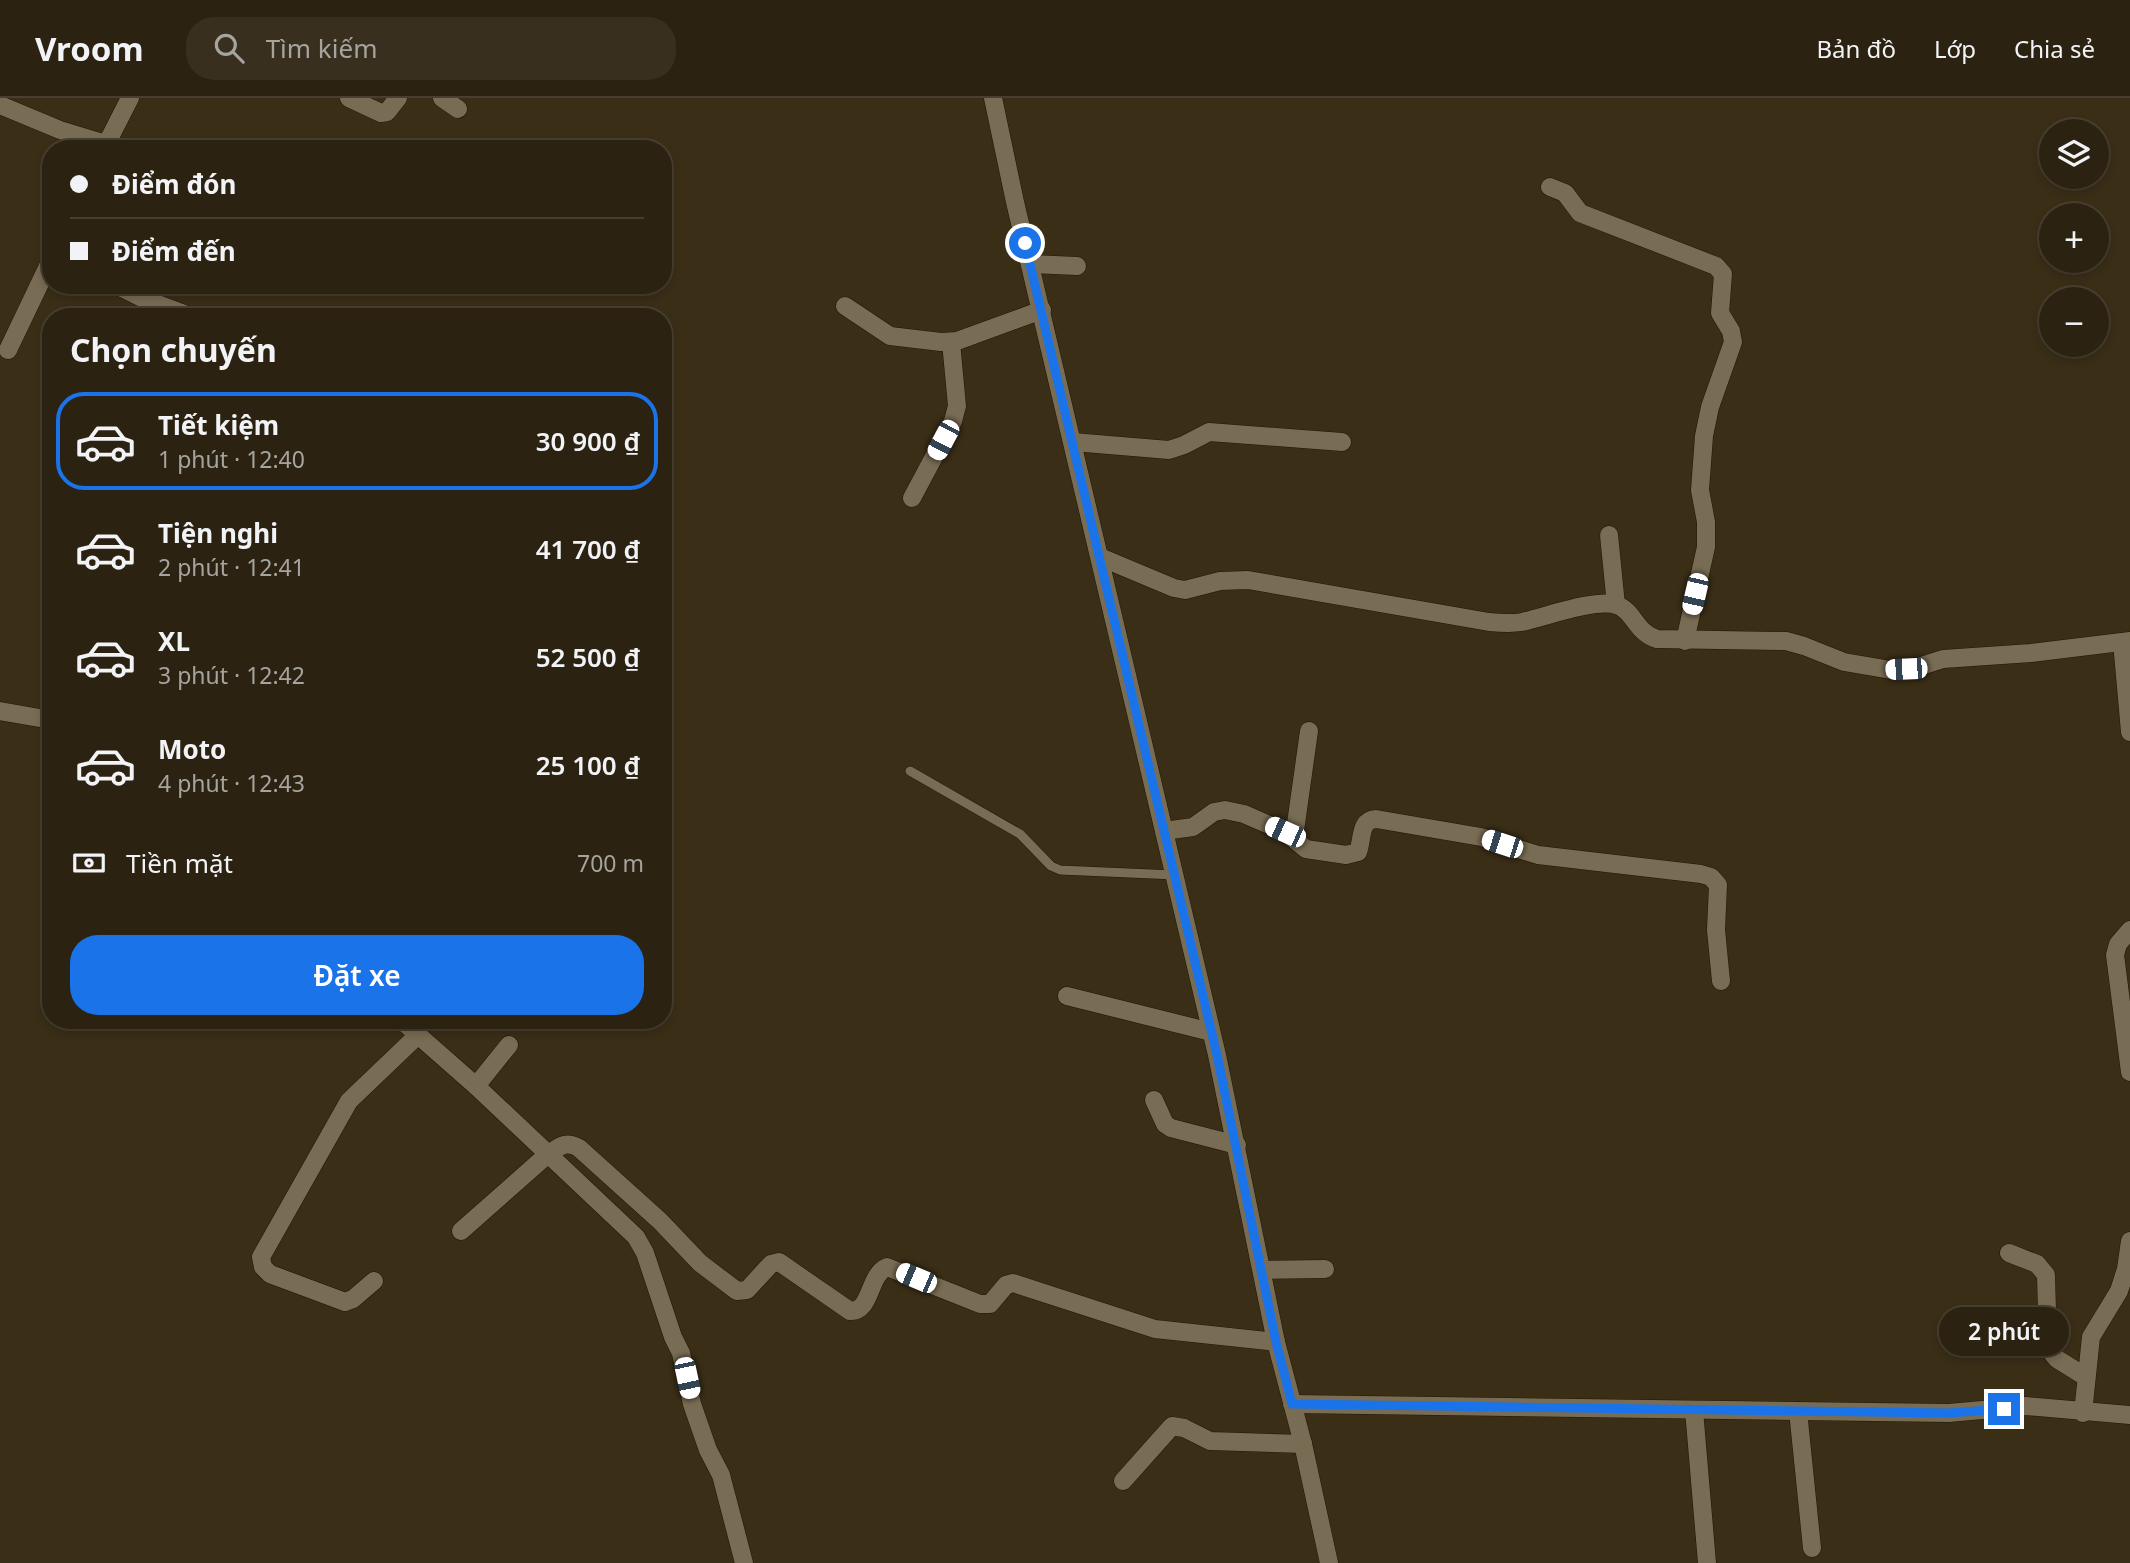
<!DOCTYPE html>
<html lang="vi">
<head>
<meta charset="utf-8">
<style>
	:root { --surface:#2c2211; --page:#382f1f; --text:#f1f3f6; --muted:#a6a49f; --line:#483f31; --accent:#1a73e8 }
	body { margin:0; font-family:"Noto Sans",sans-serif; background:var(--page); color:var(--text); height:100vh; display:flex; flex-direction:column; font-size:26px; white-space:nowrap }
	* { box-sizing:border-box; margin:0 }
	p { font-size:23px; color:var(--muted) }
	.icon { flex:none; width:38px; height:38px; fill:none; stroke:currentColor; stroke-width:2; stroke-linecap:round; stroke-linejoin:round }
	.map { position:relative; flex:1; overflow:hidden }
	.details { position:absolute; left:42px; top:210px; width:630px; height:721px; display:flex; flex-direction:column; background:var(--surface); border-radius:28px; box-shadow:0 4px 10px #0003,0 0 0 2px var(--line) }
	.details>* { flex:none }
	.banner { position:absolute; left:42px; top:42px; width:630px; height:154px; border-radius:28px; box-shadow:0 4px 10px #0003,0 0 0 2px var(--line); display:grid; align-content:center; height:154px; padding:0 28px; background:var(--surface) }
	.fabs { position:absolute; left:2039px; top:21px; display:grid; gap:14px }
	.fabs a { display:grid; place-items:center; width:70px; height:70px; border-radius:50%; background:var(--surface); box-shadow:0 4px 10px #0003,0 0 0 2px var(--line); font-size:35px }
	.end { position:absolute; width:32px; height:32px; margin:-16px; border:9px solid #1a73e8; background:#fff; box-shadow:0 0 0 4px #fff }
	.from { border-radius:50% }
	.bubble { position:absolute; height:49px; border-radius:24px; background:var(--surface); box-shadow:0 4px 10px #0003,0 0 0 2px var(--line); font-size:23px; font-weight:600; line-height:49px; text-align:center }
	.car { position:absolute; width:21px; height:42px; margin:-21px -10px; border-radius:9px; box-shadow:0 0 5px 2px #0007; background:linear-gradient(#fff 24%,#345 0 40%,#fff 0 76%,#345 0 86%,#fff 0) }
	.banner b { display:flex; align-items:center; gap:24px; height:66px; font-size:26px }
	.banner b+b { border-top:2px solid var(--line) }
	.banner i { width:18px; height:18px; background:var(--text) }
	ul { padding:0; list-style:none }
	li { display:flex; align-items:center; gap:21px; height:98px; margin:0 14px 10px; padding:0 14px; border:4px solid transparent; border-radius:28px }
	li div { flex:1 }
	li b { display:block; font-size:26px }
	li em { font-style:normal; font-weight:600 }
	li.on { border-color:var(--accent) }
	li>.icon { width:63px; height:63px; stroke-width:1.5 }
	h2 { padding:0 28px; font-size:32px; line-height:84px }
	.pay { display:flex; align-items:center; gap:18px; height:77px; padding:0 28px; font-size:26px }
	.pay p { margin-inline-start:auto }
	.primary-button { display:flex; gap:14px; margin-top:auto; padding:14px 28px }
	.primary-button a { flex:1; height:80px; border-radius:28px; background:var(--accent); color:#fff; font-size:28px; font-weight:600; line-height:80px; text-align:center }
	header { display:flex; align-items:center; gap:42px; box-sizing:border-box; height:98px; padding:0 35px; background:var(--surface); border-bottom:2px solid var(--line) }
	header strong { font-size:33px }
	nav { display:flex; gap:38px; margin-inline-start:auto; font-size:24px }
	.search { width:490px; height:63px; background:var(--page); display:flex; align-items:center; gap:18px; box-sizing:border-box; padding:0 24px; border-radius:28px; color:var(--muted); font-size:26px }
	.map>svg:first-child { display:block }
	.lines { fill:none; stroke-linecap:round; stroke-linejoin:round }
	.lane-casing { stroke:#211602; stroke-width:10 }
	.street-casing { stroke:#211602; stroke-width:19 }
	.lane { stroke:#796c54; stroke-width:9 }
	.street { stroke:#796c54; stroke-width:18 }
	.route { stroke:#1a73e8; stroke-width:9 }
</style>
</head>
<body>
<header>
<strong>Vroom</strong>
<div class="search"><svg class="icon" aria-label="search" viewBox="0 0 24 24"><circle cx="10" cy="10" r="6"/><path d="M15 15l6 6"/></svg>Tìm kiếm</div>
<nav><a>Bản đồ</a><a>Lớp</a><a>Chia sẻ</a></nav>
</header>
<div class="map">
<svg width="2130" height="1465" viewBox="0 0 2130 1465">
	<rect width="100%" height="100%" fill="#3a2e17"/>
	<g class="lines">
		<defs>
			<polyline id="lane" points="910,673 1020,736 1051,768 1060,772 1175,777"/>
			<g id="street">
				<polyline points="349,0 381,15 387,14 398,0"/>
				<polyline points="442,0 458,11"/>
				<polyline points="993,0 1015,104 1217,957 1276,1244 1303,1346 1329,1465"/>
				<polyline points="0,7 60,32 106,46"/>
				<polyline points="104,51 130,0"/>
				<polyline points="1550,89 1565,95 1580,115 1716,168 1723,176 1720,215 1731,233 1733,244 1710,309 1704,338 1700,392 1706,424 1706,449 1685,543"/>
				<polyline points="1031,166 1077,168"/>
				<polyline points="116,187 144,201 192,219"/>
				<polyline points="845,208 890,238 941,244 957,243 1042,212"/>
				<polyline points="8,252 51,162"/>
				<polyline points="1073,344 1169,352 1184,347 1209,334 1342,344"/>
				<polyline points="912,400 953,323 957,308 951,244"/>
				<polyline points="1609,437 1616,507"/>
				<path d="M1100,459L1174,490L1185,492L1220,483L1248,482L1489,524C1500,525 1511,526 1522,524C1545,519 1596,500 1617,507C1634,513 1636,535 1657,541L1786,543L1804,548L1844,564L1891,572L1918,569L1943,561L2031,555L2130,543"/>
				<polyline points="2122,544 2130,634"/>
				<polyline points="0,613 51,622"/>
				<path d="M1164,733L1193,729L1214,714L1225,712L1244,716L1285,734L1306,751L1346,757L1358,754C1363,741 1359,722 1376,721L1481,739L1538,757L1701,776L1711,779L1718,787L1716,832L1721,883"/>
				<polyline points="1294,740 1309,633"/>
				<polyline points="2130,832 2118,846 2115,857 2130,974"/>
				<polyline points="1067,898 1211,934"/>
				<polyline points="401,922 476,988 636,1139 645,1155 673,1239 681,1255 692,1306 708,1352 721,1377 744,1465"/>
				<polyline points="476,988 509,947"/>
				<polyline points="1154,1002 1165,1026 1171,1030 1237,1047"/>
				<path d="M461,1133L547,1057C559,1049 565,1042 579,1050L660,1123L700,1165L737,1193L747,1192L771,1166L779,1164L850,1213C872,1214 868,1177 887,1169L980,1206H990L1006,1187L1013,1185L1155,1231L1276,1244"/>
				<polyline points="2009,1155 2037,1166 2046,1177 2048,1250 2057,1261 2086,1279"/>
				<polyline points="1262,1172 1325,1171"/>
				<polyline points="374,1183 353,1201 345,1204 270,1176 263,1169 261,1159 349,1003 417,938"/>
				<polyline points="1292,1306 1949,1315 2026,1308 2130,1317"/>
				<polyline points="1694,1312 1707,1465"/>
				<polyline points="1798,1313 1812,1450"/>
				<polyline points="2083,1315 2091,1239 2119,1193 2126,1171 2130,1143"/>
				<polyline points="1123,1383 1172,1328 1184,1330 1210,1343 1303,1346"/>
			</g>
		</defs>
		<!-- lane casing -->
		<use href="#lane" class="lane-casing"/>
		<!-- street casing -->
		<use href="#street" class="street-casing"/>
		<!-- lane -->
		<use href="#lane" class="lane"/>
		<!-- street -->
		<use href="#street" class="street"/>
	</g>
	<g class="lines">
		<!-- route -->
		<polyline class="route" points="1025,145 1217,957 1276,1244 1292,1306 1949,1315 2004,1311"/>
	</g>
</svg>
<div class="fabs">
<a><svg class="icon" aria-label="layers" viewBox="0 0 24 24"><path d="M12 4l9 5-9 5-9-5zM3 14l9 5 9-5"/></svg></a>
<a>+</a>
<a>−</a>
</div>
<i class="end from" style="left:1025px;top:145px"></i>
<i class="end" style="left:2004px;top:1311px"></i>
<div class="bubble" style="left:1939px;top:1209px;width:130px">2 phút</div>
<i class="car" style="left:943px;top:342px;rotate:208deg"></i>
<i class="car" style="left:1695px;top:496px;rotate:193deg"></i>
<i class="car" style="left:1906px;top:571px;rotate:268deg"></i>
<i class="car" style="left:1285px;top:734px;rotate:294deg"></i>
<i class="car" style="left:1502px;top:746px;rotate:288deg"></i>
<i class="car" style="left:916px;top:1180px;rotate:293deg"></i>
<i class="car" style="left:687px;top:1280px;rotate:168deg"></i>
<div class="banner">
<b><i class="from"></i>Điểm đón</b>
<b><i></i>Điểm đến</b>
</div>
<section class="details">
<h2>Chọn chuyến</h2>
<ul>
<li class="on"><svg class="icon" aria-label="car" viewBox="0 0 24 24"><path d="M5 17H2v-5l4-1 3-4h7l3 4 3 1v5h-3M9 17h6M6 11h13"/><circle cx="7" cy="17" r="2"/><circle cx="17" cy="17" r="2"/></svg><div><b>Tiết kiệm</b><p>1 phút · 12:40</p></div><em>30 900 ₫</em></li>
<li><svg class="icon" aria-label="car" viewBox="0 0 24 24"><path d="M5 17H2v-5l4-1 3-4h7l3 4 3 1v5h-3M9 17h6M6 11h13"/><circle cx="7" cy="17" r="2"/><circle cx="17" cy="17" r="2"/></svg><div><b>Tiện nghi</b><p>2 phút · 12:41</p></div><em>41 700 ₫</em></li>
<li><svg class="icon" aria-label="car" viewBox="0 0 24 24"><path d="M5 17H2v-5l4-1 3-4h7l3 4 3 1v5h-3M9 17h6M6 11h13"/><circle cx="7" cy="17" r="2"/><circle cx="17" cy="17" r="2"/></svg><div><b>XL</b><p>3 phút · 12:42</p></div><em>52 500 ₫</em></li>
<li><svg class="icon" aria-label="car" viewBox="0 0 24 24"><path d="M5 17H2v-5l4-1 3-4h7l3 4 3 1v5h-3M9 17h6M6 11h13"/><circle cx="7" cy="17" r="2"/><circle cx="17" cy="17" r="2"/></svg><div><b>Moto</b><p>4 phút · 12:43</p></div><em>25 100 ₫</em></li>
</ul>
<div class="pay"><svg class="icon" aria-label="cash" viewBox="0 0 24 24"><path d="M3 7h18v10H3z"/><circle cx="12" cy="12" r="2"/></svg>Tiền mặt<p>700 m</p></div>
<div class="primary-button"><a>Đặt xe</a></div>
</section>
</div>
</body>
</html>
